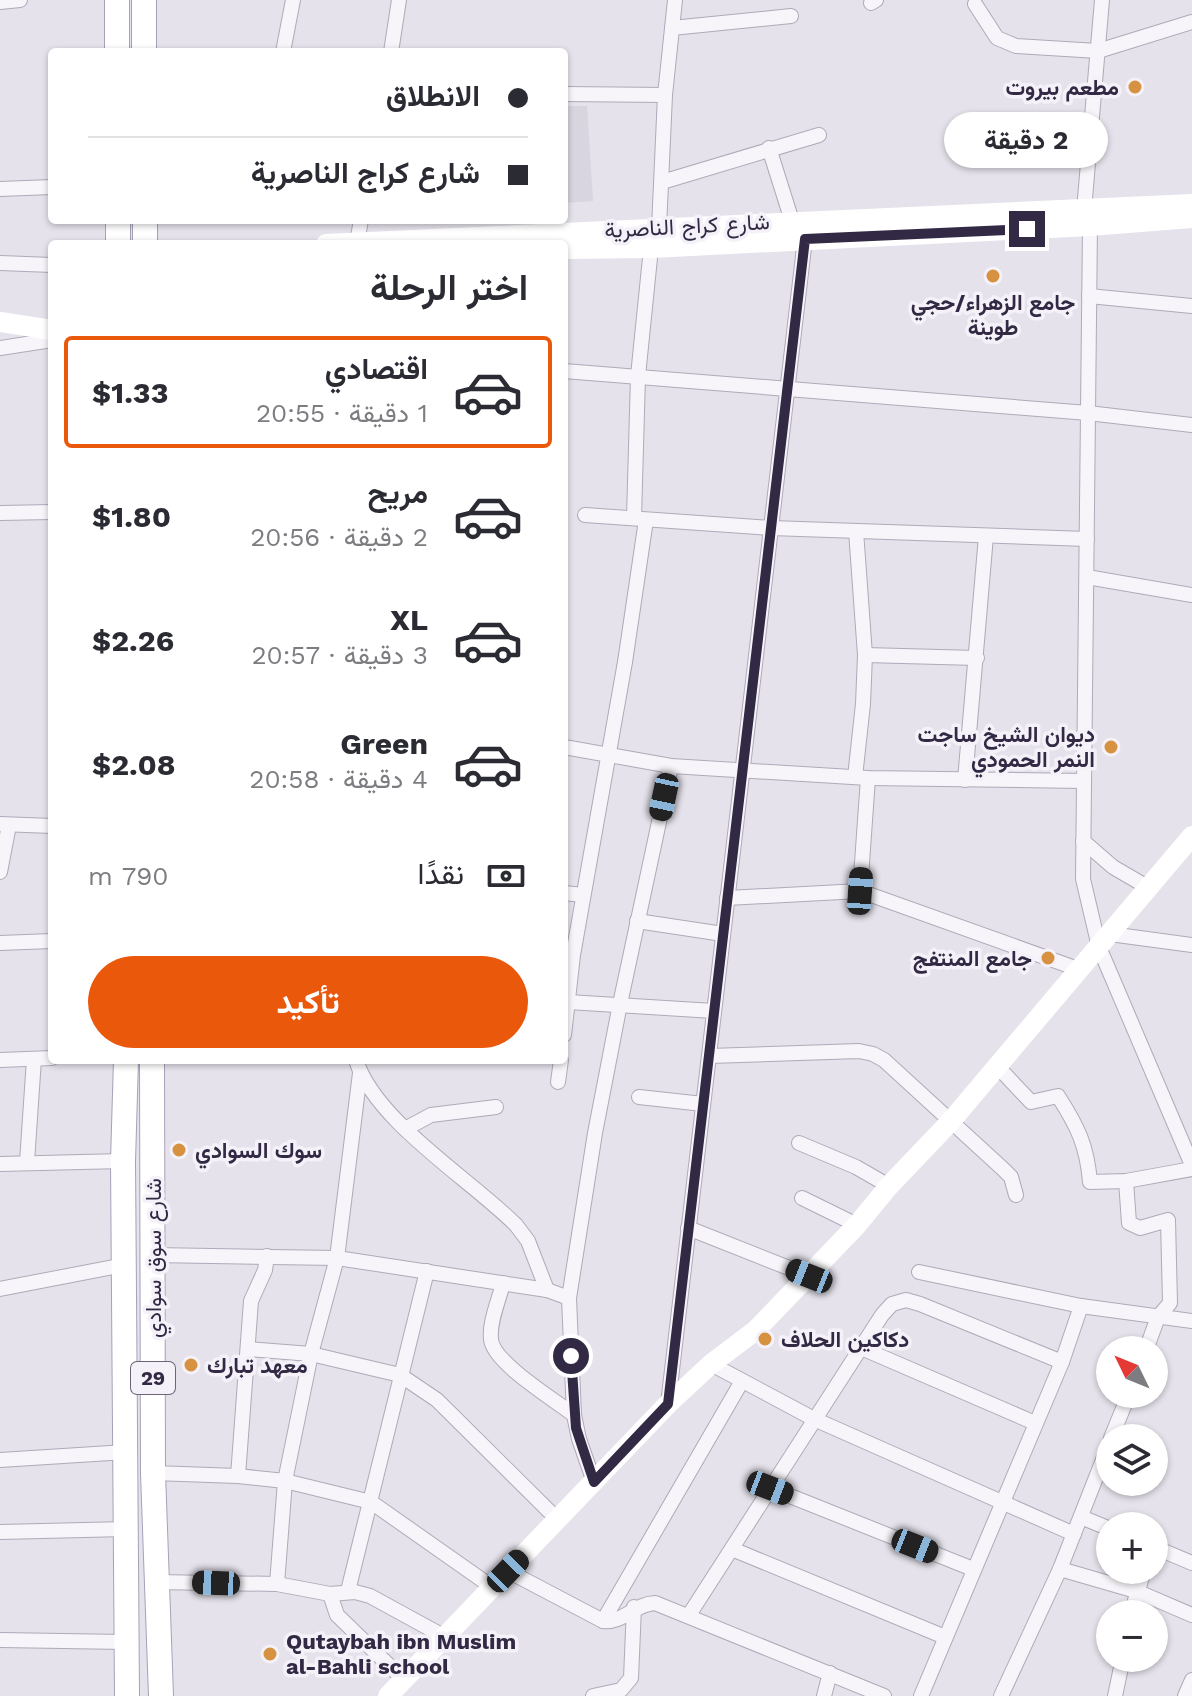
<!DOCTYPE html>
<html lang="ar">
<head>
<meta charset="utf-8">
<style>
	:root { --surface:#fff; --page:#f2f2f3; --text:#2b2b33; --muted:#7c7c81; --line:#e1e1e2; --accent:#ea580c }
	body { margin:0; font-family:"Work Sans",Vazirmatn,sans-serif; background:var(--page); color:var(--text); direction:rtl; height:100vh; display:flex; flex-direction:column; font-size:30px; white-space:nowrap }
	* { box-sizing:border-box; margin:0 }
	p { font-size:26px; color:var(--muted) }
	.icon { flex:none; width:44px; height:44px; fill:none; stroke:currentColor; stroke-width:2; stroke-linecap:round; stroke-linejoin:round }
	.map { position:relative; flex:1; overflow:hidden; direction:ltr }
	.details { position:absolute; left:48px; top:240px; width:520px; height:824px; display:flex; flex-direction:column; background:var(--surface); border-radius:8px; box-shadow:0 2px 6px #0004; direction:rtl }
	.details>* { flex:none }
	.top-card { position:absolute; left:48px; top:48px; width:520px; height:176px; border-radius:8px; box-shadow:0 2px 6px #0004; direction:rtl; display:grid; align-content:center; height:176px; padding:0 40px; background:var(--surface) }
	.needle { width:52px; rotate:313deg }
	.fabs { position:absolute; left:1096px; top:1336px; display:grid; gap:16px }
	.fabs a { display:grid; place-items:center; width:72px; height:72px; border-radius:50%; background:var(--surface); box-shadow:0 2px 6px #0004; font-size:40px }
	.end { position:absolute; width:36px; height:36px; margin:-18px; border:10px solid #322944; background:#fff; box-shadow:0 0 0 4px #fff }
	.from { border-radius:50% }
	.bubble { position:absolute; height:56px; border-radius:28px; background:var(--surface); box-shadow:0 2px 6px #0004; font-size:26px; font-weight:700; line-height:56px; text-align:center; direction:rtl }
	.car { position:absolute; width:24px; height:48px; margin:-24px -12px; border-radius:10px; box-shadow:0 0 6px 2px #0007; background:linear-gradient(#222 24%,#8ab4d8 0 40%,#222 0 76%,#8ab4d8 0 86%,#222 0) }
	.top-card b { display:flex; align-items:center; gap:28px; height:76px; font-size:30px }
	.top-card b+b { border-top:2px solid var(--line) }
	.top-card i { width:20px; height:20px; background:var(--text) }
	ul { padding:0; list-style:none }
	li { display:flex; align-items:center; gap:24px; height:112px; margin:0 16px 12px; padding:0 24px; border:4px solid transparent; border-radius:8px }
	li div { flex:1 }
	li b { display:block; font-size:30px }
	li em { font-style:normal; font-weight:700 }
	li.selected { border-color:var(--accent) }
	li>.icon { width:72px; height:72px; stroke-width:1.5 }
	h2 { padding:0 40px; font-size:36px; line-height:96px }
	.pay { display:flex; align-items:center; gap:20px; height:88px; padding:0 40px; font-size:30px }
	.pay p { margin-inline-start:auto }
	.cta { display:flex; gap:16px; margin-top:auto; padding:16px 40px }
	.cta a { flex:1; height:92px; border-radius:48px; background:var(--accent); color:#fff; font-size:32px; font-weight:700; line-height:92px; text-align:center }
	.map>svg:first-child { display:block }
	.built { fill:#d8d4e0 }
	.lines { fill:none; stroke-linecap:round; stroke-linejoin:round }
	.street-casing { stroke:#afaab9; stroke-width:16 }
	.primary-casing { stroke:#a7a1b8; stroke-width:26 }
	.street { stroke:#f7f5f9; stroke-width:14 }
	.secondary { stroke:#fff; stroke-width:20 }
	.primary { stroke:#fff; stroke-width:24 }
	.route { stroke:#322944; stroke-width:10 }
	.poi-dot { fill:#d69241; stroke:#f4f2f8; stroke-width:3 }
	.labels { text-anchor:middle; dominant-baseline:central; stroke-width:7; stroke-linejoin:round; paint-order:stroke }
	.shield { fill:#f4f2f8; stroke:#6c657a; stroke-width:2 }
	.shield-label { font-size:20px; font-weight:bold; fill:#322944 }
	.poi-label { font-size:22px; font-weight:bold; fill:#322944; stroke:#f4f2f8; text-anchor:start }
	.street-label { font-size:22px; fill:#322944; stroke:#f4f2f8 }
</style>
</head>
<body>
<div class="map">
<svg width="1192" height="1696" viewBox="0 0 1192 1696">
	<rect width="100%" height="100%" fill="#e5e2eb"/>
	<!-- built -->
	<polygon class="built" points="564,106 587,106 593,201 564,203"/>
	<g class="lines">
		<defs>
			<g id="street">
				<polyline points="0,2 20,0"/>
				<polyline points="871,3 876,0"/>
				<polyline points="975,4 997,38 1016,46 1098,51 1192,22"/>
				<polyline points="672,28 791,16"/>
				<polyline points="283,52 293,0"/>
				<polyline points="391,52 399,0"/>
				<polyline points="564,94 665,95"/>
				<polyline points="769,148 792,221"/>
				<polyline points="662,182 819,135"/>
				<polyline points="0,189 52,187"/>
				<polyline points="1084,210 1102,0"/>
				<polyline points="1090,226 1083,879 1099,947 1192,1165"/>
				<polyline points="659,228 665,95 675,0"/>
				<polyline points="357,242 361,220"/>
				<polyline points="0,263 52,265"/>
				<polyline points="1089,296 1192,306"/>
				<polyline points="0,348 52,340"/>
				<polyline points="564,371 1088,413 1192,425"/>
				<polyline points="0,513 52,512"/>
				<polyline points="585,515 771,528 1087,539"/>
				<polyline points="634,518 638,376 651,248"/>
				<polyline points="1087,577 1192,595"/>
				<polyline points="865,655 977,658"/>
				<polyline points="564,747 671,766 868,778 1084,781"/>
				<polyline points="855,777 863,704 865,655 856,531"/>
				<polyline points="965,780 986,536"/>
				<polyline points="0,824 52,826"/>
				<polyline points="1083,841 1113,867 1149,888"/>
				<polyline points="0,872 9,825"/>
				<polyline points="860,891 868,778"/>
				<polyline points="564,893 583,895"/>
				<polyline points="727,898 860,891 1078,969"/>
				<polyline points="637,921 723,934"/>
				<polyline points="1110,934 1192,945"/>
				<polyline points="0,943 52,941"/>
				<polyline points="568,1002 714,1011"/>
				<polyline points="564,1035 573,955 625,662 646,520"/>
				<polyline points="709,1056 859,1051 873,1054 884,1060 1003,1169 1011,1177 1016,1195"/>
				<polyline points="0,1060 52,1058"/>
				<path d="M356,1060C375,1121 470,1179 516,1225L528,1241L547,1290"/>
				<path d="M997,1066L1031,1102L1058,1096C1078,1127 1087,1146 1090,1182L1126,1181L1192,1169"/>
				<polyline points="558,1082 561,1060"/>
				<polyline points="639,1097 703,1104"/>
				<polyline points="405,1129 431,1115 496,1107"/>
				<polyline points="799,1143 856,1167 889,1186"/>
				<polyline points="27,1162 34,1059"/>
				<polyline points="0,1164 123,1161"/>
				<polyline points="1126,1181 1129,1223 1140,1228 1168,1220 1170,1303 1158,1317 1146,1350"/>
				<polyline points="802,1198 857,1225"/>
				<polyline points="688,1228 809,1276"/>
				<polyline points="153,1255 337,1258 547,1290 569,1298"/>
				<polyline points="919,1272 1081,1306 1192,1321"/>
				<path d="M503,1283C499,1300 489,1322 491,1339C492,1362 555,1400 574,1415"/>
				<polyline points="0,1289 124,1265"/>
				<polyline points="859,1347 1035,1423"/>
				<polyline points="249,1349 311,1354 400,1375 437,1400 558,1520"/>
				<polyline points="711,1364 814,1419 1074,1534"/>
				<polyline points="668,1404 805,239"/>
				<polyline points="1111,1438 1129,1394"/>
				<polyline points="0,1460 126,1452"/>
				<polyline points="153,1473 238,1476 285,1481 371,1502 492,1587"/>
				<polyline points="238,1476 251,1301 265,1270 267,1256"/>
				<polyline points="594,1482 579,1439 574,1415 569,1298 595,1133 620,1004 671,766"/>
				<polyline points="770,1488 973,1569"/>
				<polyline points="1081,1517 1110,1529"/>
				<polyline points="0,1532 126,1529"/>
				<polyline points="1154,1547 1192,1563"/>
				<polyline points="732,1549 945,1637"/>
				<polyline points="1060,1569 1136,1591 1192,1615"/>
				<path d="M508,1571L603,1621C624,1623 634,1604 655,1603L884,1696"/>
				<polyline points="156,1582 277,1584 330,1594 355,1592 370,1596 445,1637"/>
				<polyline points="277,1584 285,1481 311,1354 337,1258 360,1073"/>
				<polyline points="348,1591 427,1271"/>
				<polyline points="330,1594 337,1615 404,1680"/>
				<polyline points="1131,1614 1144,1570"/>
				<polyline points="689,1615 882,1315 892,1304 906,1300 920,1304 1062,1362"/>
				<polyline points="603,1621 742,1381"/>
				<polyline points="0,1640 126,1642"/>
				<polyline points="593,1696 621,1690 631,1678 634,1607"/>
				<polyline points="824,1696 830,1673"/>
				<polyline points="921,1696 1062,1362 1081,1306"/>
				<polyline points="1001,1696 1060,1569 1110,1442"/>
				<polyline points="1115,1696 1123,1658"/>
				<polyline points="1185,1696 1192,1680"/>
			</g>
			<g id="primary">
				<polyline points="117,0 117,52"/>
				<polyline points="144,52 144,0"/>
				<polyline points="118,220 118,244"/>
				<polyline points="145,220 145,244"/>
				<polyline points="126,1060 123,1161 127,1696"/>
				<polyline points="152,1060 153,1473 161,1696"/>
			</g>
		</defs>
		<!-- street casing -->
		<use href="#street" class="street-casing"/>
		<!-- primary casing -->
		<use href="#primary" class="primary-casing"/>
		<!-- street -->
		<use href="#street" class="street"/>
		<!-- secondary -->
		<g class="secondary">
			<polyline points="326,244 1192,204"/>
			<polyline points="564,249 651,248 1090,226 1192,218"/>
			<polyline points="0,322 52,330"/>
			<polyline points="388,1696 668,1404 711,1364 756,1330 857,1225 889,1186 951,1121 1192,836"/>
		</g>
		<!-- primary -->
		<use href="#primary" class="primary"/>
	</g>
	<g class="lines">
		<!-- route -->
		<polyline class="route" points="571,1356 576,1428 594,1482 668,1404 805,239 1027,229"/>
	</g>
	<!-- markers -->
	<g class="poi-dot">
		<circle cx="1135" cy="87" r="8"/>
		<circle cx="993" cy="276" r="8"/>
		<circle cx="1111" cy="747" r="8"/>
		<circle cx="1048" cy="958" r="8"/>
		<circle cx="179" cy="1150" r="8"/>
		<circle cx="765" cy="1339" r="8"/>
		<circle cx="191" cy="1365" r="8"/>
		<circle cx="270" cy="1654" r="8"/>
	</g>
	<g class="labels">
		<!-- shield labels -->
		<rect class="shield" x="131" y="1362" width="44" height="32" rx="6"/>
		<g class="shield-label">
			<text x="153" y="1378">29</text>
		</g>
		<!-- poi labels -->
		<g class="poi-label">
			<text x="1119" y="87" text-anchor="end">مطعم بيروت</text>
			<text x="993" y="302" text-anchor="middle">جامع الزهراء/حجي<tspan x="993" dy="25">طوينة</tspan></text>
			<text x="1095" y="734" text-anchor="end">ديوان الشيخ ساجت<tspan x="1095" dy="25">النمر الحمودي</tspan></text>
			<text x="1032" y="958" text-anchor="end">جامع المنتفج</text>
			<text x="195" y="1150">سوك السوادي</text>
			<text x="781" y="1339">دكاكين الحلاف</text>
			<text x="207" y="1365">معهد تبارك</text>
			<text x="286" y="1641">Qutaybah ibn Muslim<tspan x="286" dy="25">al-Bahli school</tspan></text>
		</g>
		<!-- street labels -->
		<g class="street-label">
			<text transform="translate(687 226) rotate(-3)">شارع كراج الناصرية</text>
			<text transform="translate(153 1258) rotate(-90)">شارع سوق سوادي</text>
		</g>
	</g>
</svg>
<div class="fabs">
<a><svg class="needle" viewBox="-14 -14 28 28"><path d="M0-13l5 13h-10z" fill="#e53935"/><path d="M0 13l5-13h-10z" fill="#7c7c81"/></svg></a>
<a><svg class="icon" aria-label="layers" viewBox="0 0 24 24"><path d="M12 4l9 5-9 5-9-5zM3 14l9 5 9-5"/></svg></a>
<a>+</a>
<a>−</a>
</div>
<i class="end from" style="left:571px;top:1356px"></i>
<i class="end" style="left:1027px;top:229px"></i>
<div class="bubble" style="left:944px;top:112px;width:164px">2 دقيقة</div>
<i class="car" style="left:664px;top:797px;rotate:192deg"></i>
<i class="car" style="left:860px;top:891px;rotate:4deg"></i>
<i class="car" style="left:809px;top:1276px;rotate:292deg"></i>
<i class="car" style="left:770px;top:1488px;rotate:111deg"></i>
<i class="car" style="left:915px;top:1546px;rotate:112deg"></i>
<i class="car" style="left:508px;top:1571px;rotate:44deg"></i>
<i class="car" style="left:216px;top:1583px;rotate:272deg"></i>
<div class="top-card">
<b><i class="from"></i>الانطلاق</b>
<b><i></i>شارع كراج الناصرية</b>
</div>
<section class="details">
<h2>اختر الرحلة</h2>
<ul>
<li class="selected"><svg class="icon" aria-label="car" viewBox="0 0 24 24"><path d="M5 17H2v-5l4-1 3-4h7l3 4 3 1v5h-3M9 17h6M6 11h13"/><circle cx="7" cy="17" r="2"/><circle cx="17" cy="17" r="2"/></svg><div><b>اقتصادي</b><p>1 دقيقة · 20:55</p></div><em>$1.33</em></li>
<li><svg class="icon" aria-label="car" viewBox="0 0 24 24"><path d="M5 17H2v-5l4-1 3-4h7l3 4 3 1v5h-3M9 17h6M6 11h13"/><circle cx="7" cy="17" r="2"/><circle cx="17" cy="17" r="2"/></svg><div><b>مريح</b><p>2 دقيقة · 20:56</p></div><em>$1.80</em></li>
<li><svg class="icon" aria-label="car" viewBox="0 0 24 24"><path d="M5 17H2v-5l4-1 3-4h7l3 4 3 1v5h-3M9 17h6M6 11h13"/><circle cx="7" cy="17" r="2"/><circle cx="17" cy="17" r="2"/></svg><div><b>XL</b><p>3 دقيقة · 20:57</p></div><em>$2.26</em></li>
<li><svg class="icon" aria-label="car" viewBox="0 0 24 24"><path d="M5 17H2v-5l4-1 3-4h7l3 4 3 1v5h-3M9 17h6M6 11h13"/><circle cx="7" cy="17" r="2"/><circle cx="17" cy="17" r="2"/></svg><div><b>Green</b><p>4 دقيقة · 20:58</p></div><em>$2.08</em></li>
</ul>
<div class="pay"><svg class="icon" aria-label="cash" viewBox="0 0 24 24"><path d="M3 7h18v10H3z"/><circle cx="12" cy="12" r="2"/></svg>نقدًا<p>790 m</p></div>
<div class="cta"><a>تأكيد</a></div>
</section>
</div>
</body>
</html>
